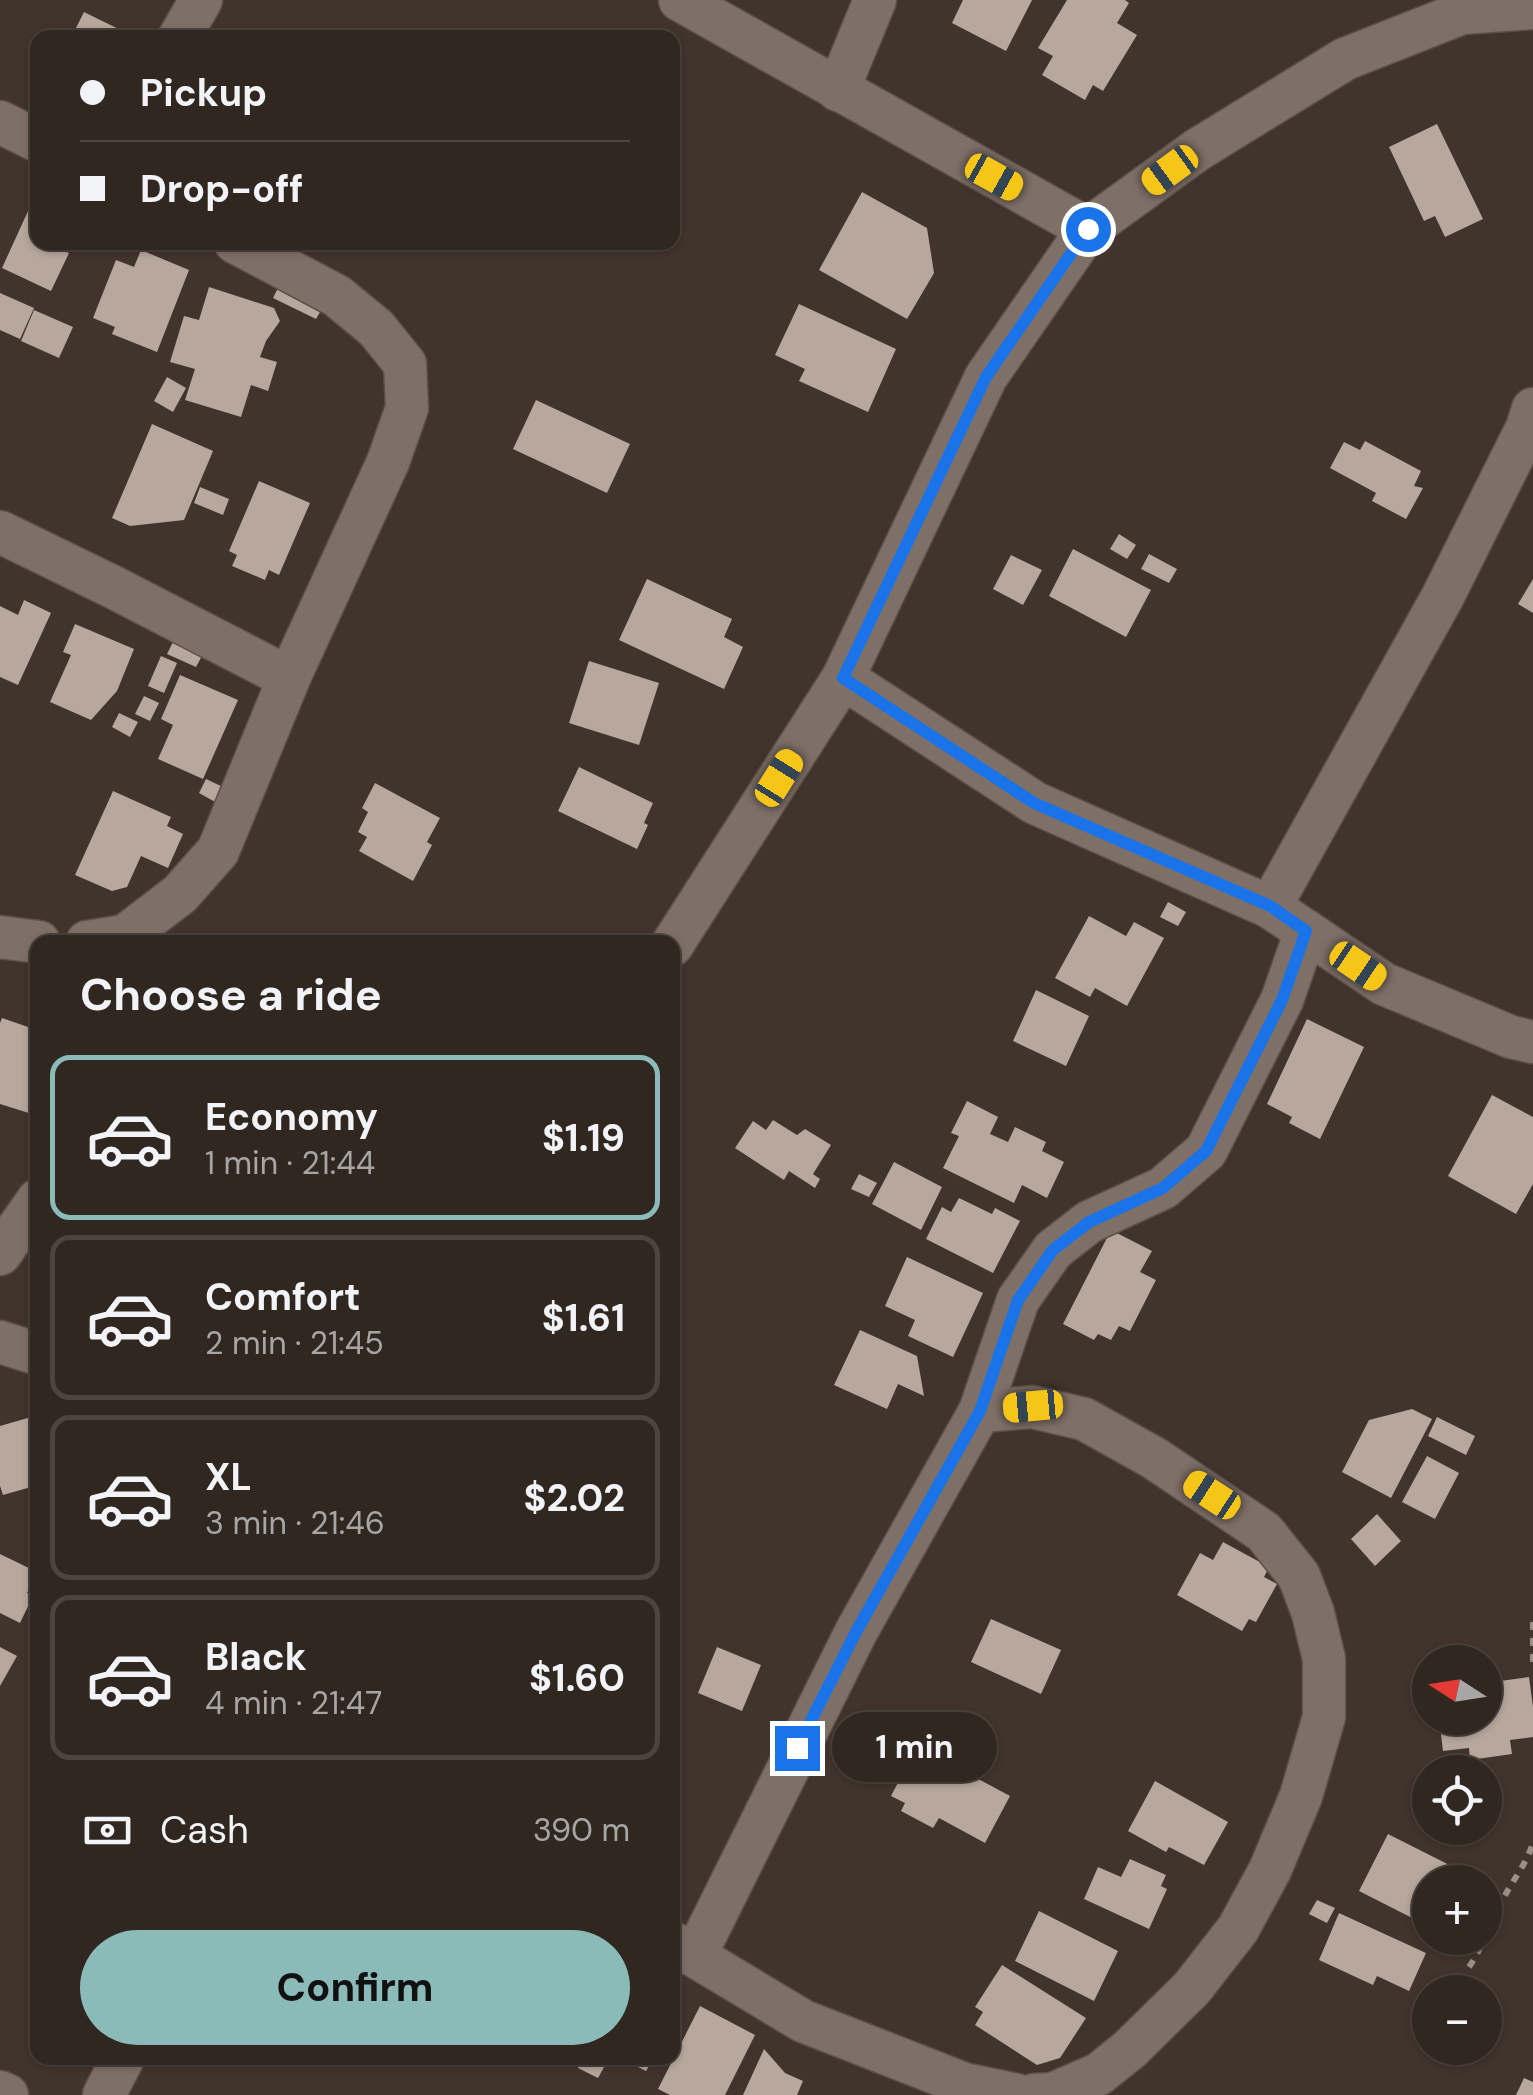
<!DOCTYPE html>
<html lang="en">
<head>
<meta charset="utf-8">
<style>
	:root { --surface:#312721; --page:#3d332e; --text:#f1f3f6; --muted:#a8a5a5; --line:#4c443f; --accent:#8bbbb9 }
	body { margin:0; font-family:"DM Sans",sans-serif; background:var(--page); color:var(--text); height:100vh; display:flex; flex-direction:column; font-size:38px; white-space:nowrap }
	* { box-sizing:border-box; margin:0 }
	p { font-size:32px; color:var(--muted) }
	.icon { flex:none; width:55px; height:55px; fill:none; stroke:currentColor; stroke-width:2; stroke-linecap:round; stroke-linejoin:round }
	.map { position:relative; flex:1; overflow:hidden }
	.side { position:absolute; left:30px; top:935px; width:650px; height:1130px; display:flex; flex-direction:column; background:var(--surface); border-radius:20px; box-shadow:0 2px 8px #0004,0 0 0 2px var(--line) }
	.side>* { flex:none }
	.banner { position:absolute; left:30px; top:30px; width:650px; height:220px; border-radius:20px; box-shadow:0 2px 8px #0004,0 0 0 2px var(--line); display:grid; align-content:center; height:220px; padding:0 50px; background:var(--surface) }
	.needle { width:65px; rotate:282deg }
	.fabs { position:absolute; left:1412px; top:1645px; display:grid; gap:20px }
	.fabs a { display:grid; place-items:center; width:90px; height:90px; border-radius:50%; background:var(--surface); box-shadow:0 2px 8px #0004,0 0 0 2px var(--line); font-size:50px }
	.end { position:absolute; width:45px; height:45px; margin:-22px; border:12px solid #1a73e8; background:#fff; box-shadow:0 0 0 5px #fff }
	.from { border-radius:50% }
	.bubble { position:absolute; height:70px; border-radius:35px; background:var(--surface); box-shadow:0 2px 8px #0004,0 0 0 2px var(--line); font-size:32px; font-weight:700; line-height:70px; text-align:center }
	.car { position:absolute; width:30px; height:60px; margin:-30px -15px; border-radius:12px; box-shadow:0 0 8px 2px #0007; background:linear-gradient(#f5c518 24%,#345 0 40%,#f5c518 0 76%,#345 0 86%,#f5c518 0) }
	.banner b { display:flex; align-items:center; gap:35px; height:95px; font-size:38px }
	.banner b+b { border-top:2px solid var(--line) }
	.banner i { width:25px; height:25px; background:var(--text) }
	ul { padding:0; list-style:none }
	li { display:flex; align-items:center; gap:30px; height:165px; margin:0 20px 15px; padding:0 30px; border:5px solid var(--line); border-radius:20px }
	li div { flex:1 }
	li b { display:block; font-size:38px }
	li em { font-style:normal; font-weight:700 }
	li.current { border-color:var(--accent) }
	li>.icon { width:90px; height:90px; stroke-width:1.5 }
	h2 { padding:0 50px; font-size:45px; line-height:120px }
	.pay { display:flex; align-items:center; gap:25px; height:110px; padding:0 50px; font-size:38px }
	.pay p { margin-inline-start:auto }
	.button { display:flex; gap:20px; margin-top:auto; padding:20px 50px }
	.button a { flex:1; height:115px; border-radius:60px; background:var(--accent); color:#111; font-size:40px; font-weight:700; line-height:115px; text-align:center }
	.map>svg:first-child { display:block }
	.building { fill:#b7a79d }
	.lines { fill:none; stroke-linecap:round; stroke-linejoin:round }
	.minor-casing { stroke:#5c514a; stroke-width:45 }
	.path { stroke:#9a8f88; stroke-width:6; stroke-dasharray:8 8; stroke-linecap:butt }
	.minor { stroke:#7f7067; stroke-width:42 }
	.route { stroke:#1a73e8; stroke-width:12 }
</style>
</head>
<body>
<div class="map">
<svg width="1533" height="2095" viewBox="0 0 1533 2095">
	<rect width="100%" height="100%" fill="#41342c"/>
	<!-- building -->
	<g class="building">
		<polygon points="963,0 1032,0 1006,51 952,23"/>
		<polygon points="1067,0 1125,0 1129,3 1117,23 1137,35 1103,91 1093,85 1085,100 1042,75 1053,56 1038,48"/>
		<polygon points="84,12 137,38 71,38"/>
		<polygon points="1437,124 1483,219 1445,237 1435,216 1424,221 1389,147"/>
		<polygon points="862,192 927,228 934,273 907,319 819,270"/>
		<polygon points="34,198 38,200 38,242 63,242 60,249 69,253 51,291 2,268"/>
		<polygon points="141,250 189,270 157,352 112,334 115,327 93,318 116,260 134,267"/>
		<polygon points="280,284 324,305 316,319 273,298"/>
		<polygon points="209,287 274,308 280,321 266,341 260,357 277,362 268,391 251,385 241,417 185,400 195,369 170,362 184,316 199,320"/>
		<polygon points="0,293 34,308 20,339 0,330"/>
		<polygon points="799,304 896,349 868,412 799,381 805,369 775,355"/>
		<polygon points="34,310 73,327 59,358 21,341"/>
		<polygon points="167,377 186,388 173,412 154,401"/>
		<polygon points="536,400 630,444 607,493 513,449"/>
		<polygon points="152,424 213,451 184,520 130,526 112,518"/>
		<polygon points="1365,441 1421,471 1414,486 1423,488 1406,519 1372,501 1376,493 1330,468 1344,442 1360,450"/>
		<polygon points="259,481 310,503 279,575 269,570 265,580 232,566 237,555 229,551"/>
		<polygon points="200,487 229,499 223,515 194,503"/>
		<polygon points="1119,534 1136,545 1127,559 1110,549"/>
		<polygon points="1073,549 1151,590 1126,637 1049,596"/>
		<polygon points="1149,554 1177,569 1169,583 1141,569"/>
		<polygon points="1011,555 1042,570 1023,605 993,589"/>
		<polygon points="647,579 732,619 724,637 743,647 724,689 619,640"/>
		<polygon points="1533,579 1533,613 1518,604"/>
		<polygon points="24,600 51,613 18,685 0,677 0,606 18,615"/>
		<polygon points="75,624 134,649 117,691 91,720 50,702 71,655 63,652"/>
		<polygon points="175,638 204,652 196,667 167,654"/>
		<polygon points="161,656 177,663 164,693 148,686"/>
		<polygon points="589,661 659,683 639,745 569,723"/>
		<polygon points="180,675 238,700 203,779 158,759 173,725 161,719"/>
		<polygon points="144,696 159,703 150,721 135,714"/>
		<polygon points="119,713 138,722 130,737 112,727"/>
		<polygon points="579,767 653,803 644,823 648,825 637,849 558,811"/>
		<polygon points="206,779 225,788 217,803 199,793"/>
		<polygon points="375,783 440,818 427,842 432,845 413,881 359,851 367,837 358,832 368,812 362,808"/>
		<polygon points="113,791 171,817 167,826 183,834 168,868 141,856 127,887 112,891 75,875"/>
		<polygon points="1168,902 1186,912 1178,926 1160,917"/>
		<polygon points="1089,916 1126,936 1134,922 1164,938 1127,1006 1095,988 1090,997 1055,978"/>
		<polygon points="1036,990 1089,1016 1066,1066 1013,1041"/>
		<polygon points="2,1018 34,1029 38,1021 38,1097 32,1114 0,1104 0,1023"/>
		<polygon points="1307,1019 1364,1047 1320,1139 1289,1123 1292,1117 1267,1104"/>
		<polygon points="1492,1095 1533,1117 1533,1184 1516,1214 1448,1176"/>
		<polygon points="967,1101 998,1117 990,1134 1008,1142 1015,1127 1046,1142 1042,1151 1064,1162 1047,1198 1022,1185 1014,1203 943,1168 959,1136 951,1133"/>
		<polygon points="773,1120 797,1135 805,1129 831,1145 813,1174 820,1179 815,1188 789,1171 784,1180 735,1148 753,1121 766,1130"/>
		<polygon points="894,1162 942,1187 921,1230 872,1204"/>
		<polygon points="859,1174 877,1183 869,1197 851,1189"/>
		<polygon points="959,1198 992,1214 995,1208 1020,1221 993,1273 926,1239 942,1207 951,1212"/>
		<polygon points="1111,1230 1152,1251 1140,1272 1156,1280 1130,1331 1119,1326 1111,1340 1098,1334 1094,1340 1063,1324"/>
		<polygon points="907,1257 983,1293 953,1357 908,1336 915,1320 885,1306"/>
		<polygon points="860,1330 917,1356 924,1396 898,1384 887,1409 834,1385"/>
		<polygon points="1412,1409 1432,1419 1391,1498 1342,1472 1369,1420"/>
		<polygon points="38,1415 38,1485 3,1495 0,1486 0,1426"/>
		<polygon points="1437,1417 1475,1436 1466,1455 1428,1436"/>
		<polygon points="1427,1456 1459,1473 1435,1519 1402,1502"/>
		<polygon points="1377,1514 1401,1541 1375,1566 1351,1539"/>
		<polygon points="1223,1542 1269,1567 1264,1577 1277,1584 1256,1622 1249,1619 1242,1631 1177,1595 1200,1553 1213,1560"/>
		<polygon points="0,1554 37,1572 27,1593 33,1596 20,1623 0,1613"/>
		<polygon points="991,1619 1061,1650 1041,1694 971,1662"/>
		<polygon points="0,1647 17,1656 0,1686"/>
		<polygon points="717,1647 761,1665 742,1711 698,1693"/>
		<polygon points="1529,1677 1533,1707 1533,1737 1510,1740 1512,1754 1470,1760 1469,1748 1443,1751 1439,1718 1485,1718 1485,1683"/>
		<polygon points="917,1746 1010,1796 985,1843 939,1818 933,1828 901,1811 905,1803 891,1796"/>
		<polygon points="1155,1781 1228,1822 1204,1865 1169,1847 1166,1852 1128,1831"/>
		<polygon points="1388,1834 1483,1882 1430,1882 1430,1927 1359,1891"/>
		<polygon points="1130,1859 1166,1875 1161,1886 1167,1889 1149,1929 1084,1899 1098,1867 1121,1877"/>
		<polygon points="1317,1900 1335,1908 1327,1923 1309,1914"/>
		<polygon points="1039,1911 1118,1951 1094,2001 1015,1961"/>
		<polygon points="1339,1913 1426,1953 1409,1991 1377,1976 1373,1985 1319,1960"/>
		<polygon points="1002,1965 1086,2018 1060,2058 1037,2065 975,2025 983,2012 975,2007"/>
		<polygon points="700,2006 755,2035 725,2095 670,2095 658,2089"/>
		<polygon points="764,2049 785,2073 803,2081 797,2095 743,2095"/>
		<polygon points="583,2058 603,2058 608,2060 598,2078 578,2068"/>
		<polygon points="620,2058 654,2058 646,2071"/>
		<polygon points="1524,2078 1533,2082 1533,2095 1516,2095"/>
	</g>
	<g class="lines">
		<defs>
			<g id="minor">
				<polyline points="680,0 1088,229"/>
				<polyline points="179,38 201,0"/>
				<polyline points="838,90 875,0"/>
				<polyline points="0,122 38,141"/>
				<polyline points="0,532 113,587 289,678"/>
				<polyline points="843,678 1035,803 1270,907 1384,984 1511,1037 1533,1042"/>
				<polyline points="1270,907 1443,596 1527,428 1533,409"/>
				<polyline points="0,937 39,942"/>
				<polyline points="87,942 125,936 180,894 218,851 289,678 388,462 407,408 405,364 376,328 337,296 235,242"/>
				<polyline points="672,945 843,678 986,377 1088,229 1197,150 1345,59 1462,13 1533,8"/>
				<polyline points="0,1254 38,1200"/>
				<polyline points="0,1342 38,1354"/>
				<polyline points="980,1411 1033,1407 1084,1419 1154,1458 1264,1532 1299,1576 1313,1613 1324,1659 1324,1717 1301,1796 1270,1870 1238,1929 1192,1988 1130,2049 1099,2074 1053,2094 1034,2095"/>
				<polyline points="673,1943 803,2021 964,2084 1017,2095"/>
				<polyline points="695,1956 856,1632 980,1411 1018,1300 1053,1250 1089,1222 1163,1188 1206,1151 1282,1000 1306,931"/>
				<polyline points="0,2092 7,2095"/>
				<polyline points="104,2095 123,2058"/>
			</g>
		</defs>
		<!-- minor casing -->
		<use href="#minor" class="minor-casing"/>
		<!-- path -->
		<g class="path">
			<polyline points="1533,1622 1533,1662"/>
			<path d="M1469,1967C1483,1946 1491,1923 1502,1901C1512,1881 1526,1865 1533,1843"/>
		</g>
		<!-- minor -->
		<use href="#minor" class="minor"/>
	</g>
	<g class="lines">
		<!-- route -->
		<polyline class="route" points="797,1748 856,1632 980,1411 1018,1300 1053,1250 1089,1222 1163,1188 1206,1151 1282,1000 1306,931 1270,906 1034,803 843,678 986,377 1088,229"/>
	</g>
</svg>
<div class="fabs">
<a><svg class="needle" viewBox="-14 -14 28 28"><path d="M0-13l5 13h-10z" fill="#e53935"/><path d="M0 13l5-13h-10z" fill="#a8a5a5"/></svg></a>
<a><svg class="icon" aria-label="locate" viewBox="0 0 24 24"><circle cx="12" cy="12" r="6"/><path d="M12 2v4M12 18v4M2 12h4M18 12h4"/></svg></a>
<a>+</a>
<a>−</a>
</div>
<i class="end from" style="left:1088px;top:229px"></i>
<i class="end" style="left:797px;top:1748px"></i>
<div class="bubble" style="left:832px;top:1712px;width:165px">1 min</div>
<i class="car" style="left:1170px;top:170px;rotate:234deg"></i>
<i class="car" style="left:994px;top:177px;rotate:119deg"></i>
<i class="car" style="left:779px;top:778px;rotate:32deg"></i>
<i class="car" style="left:1358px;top:966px;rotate:124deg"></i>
<i class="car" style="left:1033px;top:1406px;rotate:265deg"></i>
<i class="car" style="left:1212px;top:1495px;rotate:303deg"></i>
<div class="banner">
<b><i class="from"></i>Pickup</b>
<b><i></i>Drop-off</b>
</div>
<section class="side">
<h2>Choose a ride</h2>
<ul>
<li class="current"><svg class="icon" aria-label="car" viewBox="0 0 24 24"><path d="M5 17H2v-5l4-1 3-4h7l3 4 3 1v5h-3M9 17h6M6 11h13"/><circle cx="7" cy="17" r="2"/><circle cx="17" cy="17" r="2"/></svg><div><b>Economy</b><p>1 min · 21:44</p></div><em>$1.19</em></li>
<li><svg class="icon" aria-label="car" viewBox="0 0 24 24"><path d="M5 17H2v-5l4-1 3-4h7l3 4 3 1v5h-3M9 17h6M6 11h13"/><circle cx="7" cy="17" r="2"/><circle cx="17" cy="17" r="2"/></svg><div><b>Comfort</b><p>2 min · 21:45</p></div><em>$1.61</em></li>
<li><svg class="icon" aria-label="car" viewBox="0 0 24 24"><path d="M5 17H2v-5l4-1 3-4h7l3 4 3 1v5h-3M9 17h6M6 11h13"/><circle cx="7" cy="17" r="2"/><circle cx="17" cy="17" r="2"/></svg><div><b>XL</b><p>3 min · 21:46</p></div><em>$2.02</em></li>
<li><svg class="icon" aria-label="car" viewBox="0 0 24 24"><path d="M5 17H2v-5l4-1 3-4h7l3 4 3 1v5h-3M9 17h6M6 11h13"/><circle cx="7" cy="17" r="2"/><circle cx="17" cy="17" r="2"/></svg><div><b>Black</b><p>4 min · 21:47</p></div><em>$1.60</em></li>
</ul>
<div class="pay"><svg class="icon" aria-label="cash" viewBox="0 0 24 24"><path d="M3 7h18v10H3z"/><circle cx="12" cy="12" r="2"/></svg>Cash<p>390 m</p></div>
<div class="button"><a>Confirm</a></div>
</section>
</div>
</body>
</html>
